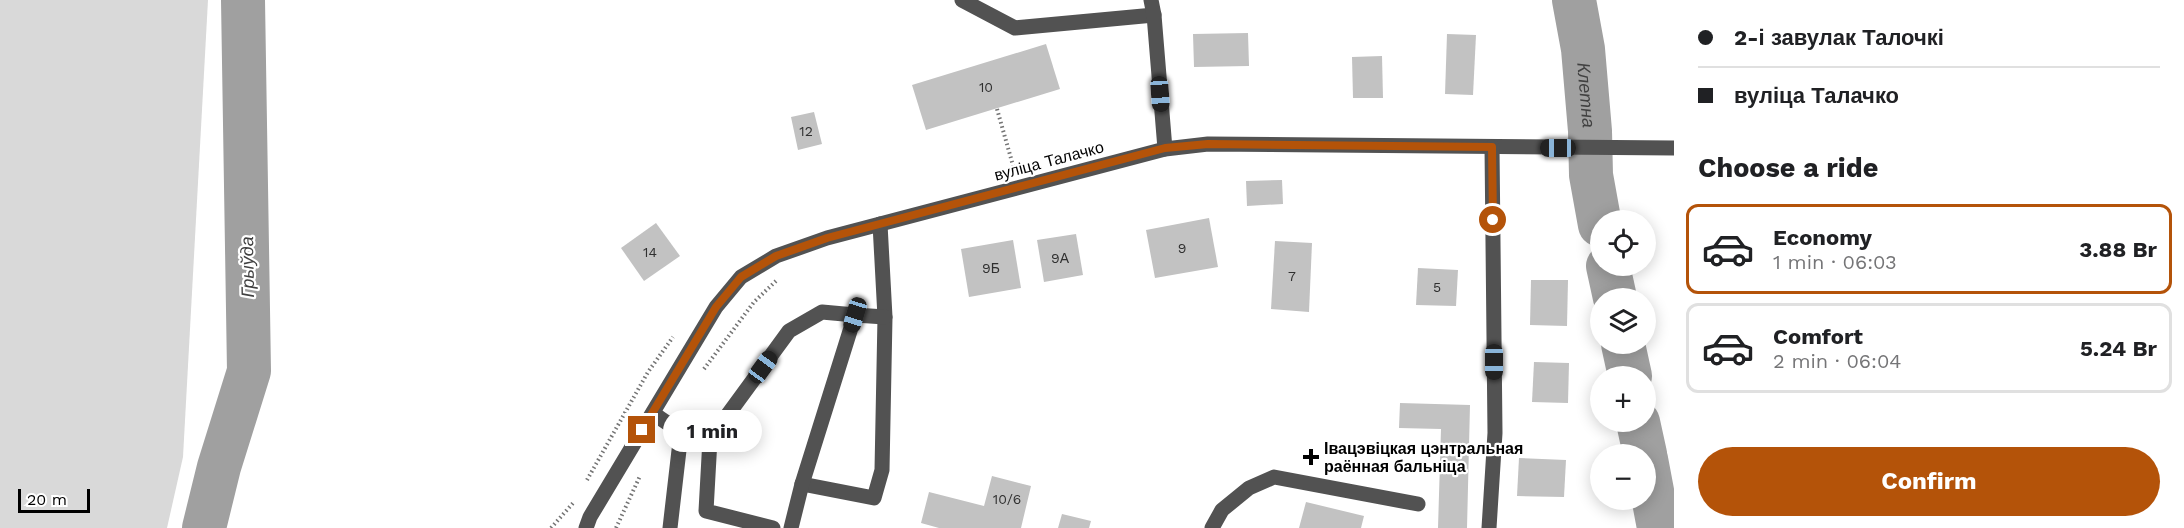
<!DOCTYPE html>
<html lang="en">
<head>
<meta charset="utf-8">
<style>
	:root { --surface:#fff; --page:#f6f6f6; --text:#202124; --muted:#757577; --line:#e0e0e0; --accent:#b45309 }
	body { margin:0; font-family:"Work Sans",sans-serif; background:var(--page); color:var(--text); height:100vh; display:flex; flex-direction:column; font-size:22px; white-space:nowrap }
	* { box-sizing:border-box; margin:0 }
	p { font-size:20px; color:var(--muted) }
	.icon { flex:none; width:33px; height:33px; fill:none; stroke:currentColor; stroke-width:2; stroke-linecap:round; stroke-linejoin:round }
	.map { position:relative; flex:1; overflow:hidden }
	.panel { display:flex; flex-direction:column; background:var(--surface); width:510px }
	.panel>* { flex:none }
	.banner { display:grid; align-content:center; height:132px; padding:0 24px; background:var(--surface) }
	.controls { position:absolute; left:1590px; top:210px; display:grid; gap:12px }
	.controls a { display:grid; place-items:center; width:66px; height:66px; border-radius:50%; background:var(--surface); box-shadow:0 3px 15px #0003; font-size:30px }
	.scale { position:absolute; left:18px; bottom:15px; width:72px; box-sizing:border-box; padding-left:6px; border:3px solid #000; border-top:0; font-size:16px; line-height:21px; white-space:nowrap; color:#000; -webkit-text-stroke:4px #fff; paint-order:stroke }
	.end { position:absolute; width:27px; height:27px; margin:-14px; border:8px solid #b45309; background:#fff; box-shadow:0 0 0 3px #fff }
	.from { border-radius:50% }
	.bubble { position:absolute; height:42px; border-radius:21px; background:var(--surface); box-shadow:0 3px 15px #0003; font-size:20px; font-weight:700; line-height:42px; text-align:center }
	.car { position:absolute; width:18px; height:36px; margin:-18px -9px; border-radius:8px; box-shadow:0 0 4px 2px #0007; background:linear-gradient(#222 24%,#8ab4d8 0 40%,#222 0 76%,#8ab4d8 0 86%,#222 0) }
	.banner b { display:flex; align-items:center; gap:21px; height:57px; font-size:22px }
	.banner b+b { border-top:2px solid var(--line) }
	.banner i { width:15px; height:15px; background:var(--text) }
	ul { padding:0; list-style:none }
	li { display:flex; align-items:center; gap:18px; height:90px; margin:0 12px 9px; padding:0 12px; border:3px solid var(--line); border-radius:12px }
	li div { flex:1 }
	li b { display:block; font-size:22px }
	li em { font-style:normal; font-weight:700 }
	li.current { border-color:var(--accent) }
	li>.icon { width:54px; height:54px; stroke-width:1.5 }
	h2 { padding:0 24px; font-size:27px; line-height:72px }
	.action { display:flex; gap:12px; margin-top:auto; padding:12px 24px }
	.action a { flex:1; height:69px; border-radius:36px; background:var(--accent); color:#fff; font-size:24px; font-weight:700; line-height:69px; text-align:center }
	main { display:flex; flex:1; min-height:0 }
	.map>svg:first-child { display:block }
	.green { fill:#d9d9d9 }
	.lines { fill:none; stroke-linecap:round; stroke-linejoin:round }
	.river { stroke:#a0a0a0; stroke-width:44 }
	.building { fill:#c2c2c2 }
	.path { stroke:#747474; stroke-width:4; stroke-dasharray:1.5 3; stroke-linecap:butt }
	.minor { stroke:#525252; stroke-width:15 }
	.route { stroke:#b45309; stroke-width:8 }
	.poi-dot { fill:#000; stroke:#fff; stroke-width:2 }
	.labels { text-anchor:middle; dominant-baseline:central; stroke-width:4.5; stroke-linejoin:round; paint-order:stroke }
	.number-label { font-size:14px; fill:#303030 }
	.street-label { font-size:16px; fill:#000; stroke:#fff }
	.poi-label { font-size:16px; font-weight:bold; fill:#000; stroke:#fff; text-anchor:start }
	.water-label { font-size:18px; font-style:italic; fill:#414141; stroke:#fff }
</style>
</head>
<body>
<main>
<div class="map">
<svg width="1674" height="528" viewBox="0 0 1674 528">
	<rect width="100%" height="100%" fill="#fff"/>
	<!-- green -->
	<polygon class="green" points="0,0 208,0 183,457 167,528 0,528"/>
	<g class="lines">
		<!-- river -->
		<g class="river">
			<path id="s1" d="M1574,0L1583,49L1590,131L1591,175L1600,225"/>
			<polyline points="1608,266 1615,298"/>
			<polyline points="1623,344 1630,376"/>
			<polyline points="1638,422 1645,454"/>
			<polyline points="1646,459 1659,528"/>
			<polyline points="204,528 219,467 249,371 243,0"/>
		</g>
	</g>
	<!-- building -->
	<g class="building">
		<polygon points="1248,33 1249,66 1194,67 1193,34"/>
		<polygon points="1447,34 1476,35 1473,95 1445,94"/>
		<polygon points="1046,44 1060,89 926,130 912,85"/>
		<polygon points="1382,56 1383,98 1353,98 1352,57"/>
		<polygon points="814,112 822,144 798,150 791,117"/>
		<polygon points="1282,180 1283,204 1247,206 1246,181"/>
		<polygon points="1209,218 1218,267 1155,278 1146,230"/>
		<polygon points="656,223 680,256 644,281 621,248"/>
		<polygon points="1076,234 1083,275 1044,282 1037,240"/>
		<polygon points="1013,240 1021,288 969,297 961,249"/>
		<polygon points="1275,241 1312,243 1309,312 1271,309"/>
		<polygon points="1418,268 1458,270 1456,306 1416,305"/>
		<polygon points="1531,280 1568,280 1567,326 1530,325"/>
		<polygon points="1534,362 1569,363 1568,403 1532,402"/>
		<polygon points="1400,403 1470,405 1467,528 1438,528 1441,429 1399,428"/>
		<polygon points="1519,458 1566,460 1564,497 1517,496"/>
		<polygon points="992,476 1031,486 1021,528 939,528 921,523 929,492 984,506"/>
		<polygon points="1306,502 1364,516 1361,528 1299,528"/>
		<polygon points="1062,514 1091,521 1089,528 1058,528"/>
	</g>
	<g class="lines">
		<!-- path -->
		<g class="path">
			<polyline points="997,109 1014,169"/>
			<polyline points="704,369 754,302 777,280"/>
			<polyline points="587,480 648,372 673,337"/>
			<polyline points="551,528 574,502"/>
			<polyline points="616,528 640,476"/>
		</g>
		<!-- minor -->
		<g class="minor">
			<polyline points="962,0 1015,28 1154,15"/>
			<polyline points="1151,0 1154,15 1165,149"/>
			<path d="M653,413C671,426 687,438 710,439L706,511L773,528"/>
			<polyline points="710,439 789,331 822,312 855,315"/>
			<polyline points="802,484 874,498 882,470 885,317 880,224"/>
			<polyline points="586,528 590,517 716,307 741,277 776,256 827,238 1165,149 1208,144 1674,148"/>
			<polyline points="670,528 681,433"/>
			<polyline points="791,528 802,484 855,315 885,317"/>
			<polyline points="1212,528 1222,510 1249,488 1274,477 1418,504"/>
			<polyline points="1489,528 1495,433 1492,147"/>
		</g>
	</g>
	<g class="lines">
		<!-- route -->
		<polyline class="route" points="642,430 716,307 741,277 776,256 827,238 1165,148 1208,144 1492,147 1493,220"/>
	</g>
	<!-- markers -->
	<path class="poi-dot" d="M1308 448h6v6h6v6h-6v6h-6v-6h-6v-6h6z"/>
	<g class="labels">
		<!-- number labels -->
		<g class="number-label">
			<text x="986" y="87">10</text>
			<text x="806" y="131">12</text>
			<text x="1182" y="248">9</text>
			<text x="650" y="252">14</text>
			<text x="1060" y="258">9А</text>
			<text x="991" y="268">9Б</text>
			<text x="1292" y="276">7</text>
			<text x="1437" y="287">5</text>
			<text x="1007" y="499">10/6</text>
		</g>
		<!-- street labels -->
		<g class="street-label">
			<text transform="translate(1049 161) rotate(-15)">вуліца Талачко</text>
		</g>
		<!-- poi labels -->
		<g class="poi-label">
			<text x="1324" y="448">Івацэвіцкая цэнтральная<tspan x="1324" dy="18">раённая бальніца</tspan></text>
		</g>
		<!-- water labels -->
		<g class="water-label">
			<text stroke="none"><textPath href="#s1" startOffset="96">Клетна</textPath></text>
			<text transform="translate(247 267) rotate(-91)">Грыўда</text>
		</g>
	</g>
</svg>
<div class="controls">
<a><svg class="icon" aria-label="locate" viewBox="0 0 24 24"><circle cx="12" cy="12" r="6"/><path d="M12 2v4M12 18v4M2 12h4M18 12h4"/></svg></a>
<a><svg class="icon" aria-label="layers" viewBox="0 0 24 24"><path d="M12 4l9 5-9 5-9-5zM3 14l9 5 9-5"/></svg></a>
<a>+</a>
<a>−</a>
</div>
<div class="scale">20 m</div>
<i class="end from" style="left:1493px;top:220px"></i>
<i class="end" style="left:642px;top:430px"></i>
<div class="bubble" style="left:663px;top:410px;width:99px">1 min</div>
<i class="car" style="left:1160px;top:94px;rotate:176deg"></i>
<i class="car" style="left:1558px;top:148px;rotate:270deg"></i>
<i class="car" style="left:855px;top:315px;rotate:197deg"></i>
<i class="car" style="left:1494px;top:362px;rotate:180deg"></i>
<i class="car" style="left:763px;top:367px;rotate:36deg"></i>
</div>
<section class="panel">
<div class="banner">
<b><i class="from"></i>2-і завулак Талочкі</b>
<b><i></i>вуліца Талачко</b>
</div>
<h2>Choose a ride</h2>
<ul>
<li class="current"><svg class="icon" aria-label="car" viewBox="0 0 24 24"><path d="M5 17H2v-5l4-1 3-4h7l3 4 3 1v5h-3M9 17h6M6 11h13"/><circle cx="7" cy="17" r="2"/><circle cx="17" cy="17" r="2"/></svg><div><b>Economy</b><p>1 min · 06:03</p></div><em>3.88 Br</em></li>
<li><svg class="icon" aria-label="car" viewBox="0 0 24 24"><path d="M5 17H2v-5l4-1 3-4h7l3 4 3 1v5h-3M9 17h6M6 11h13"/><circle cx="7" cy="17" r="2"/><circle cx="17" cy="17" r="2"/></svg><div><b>Comfort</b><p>2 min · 06:04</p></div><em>5.24 Br</em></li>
</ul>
<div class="action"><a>Confirm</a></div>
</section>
</main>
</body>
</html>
